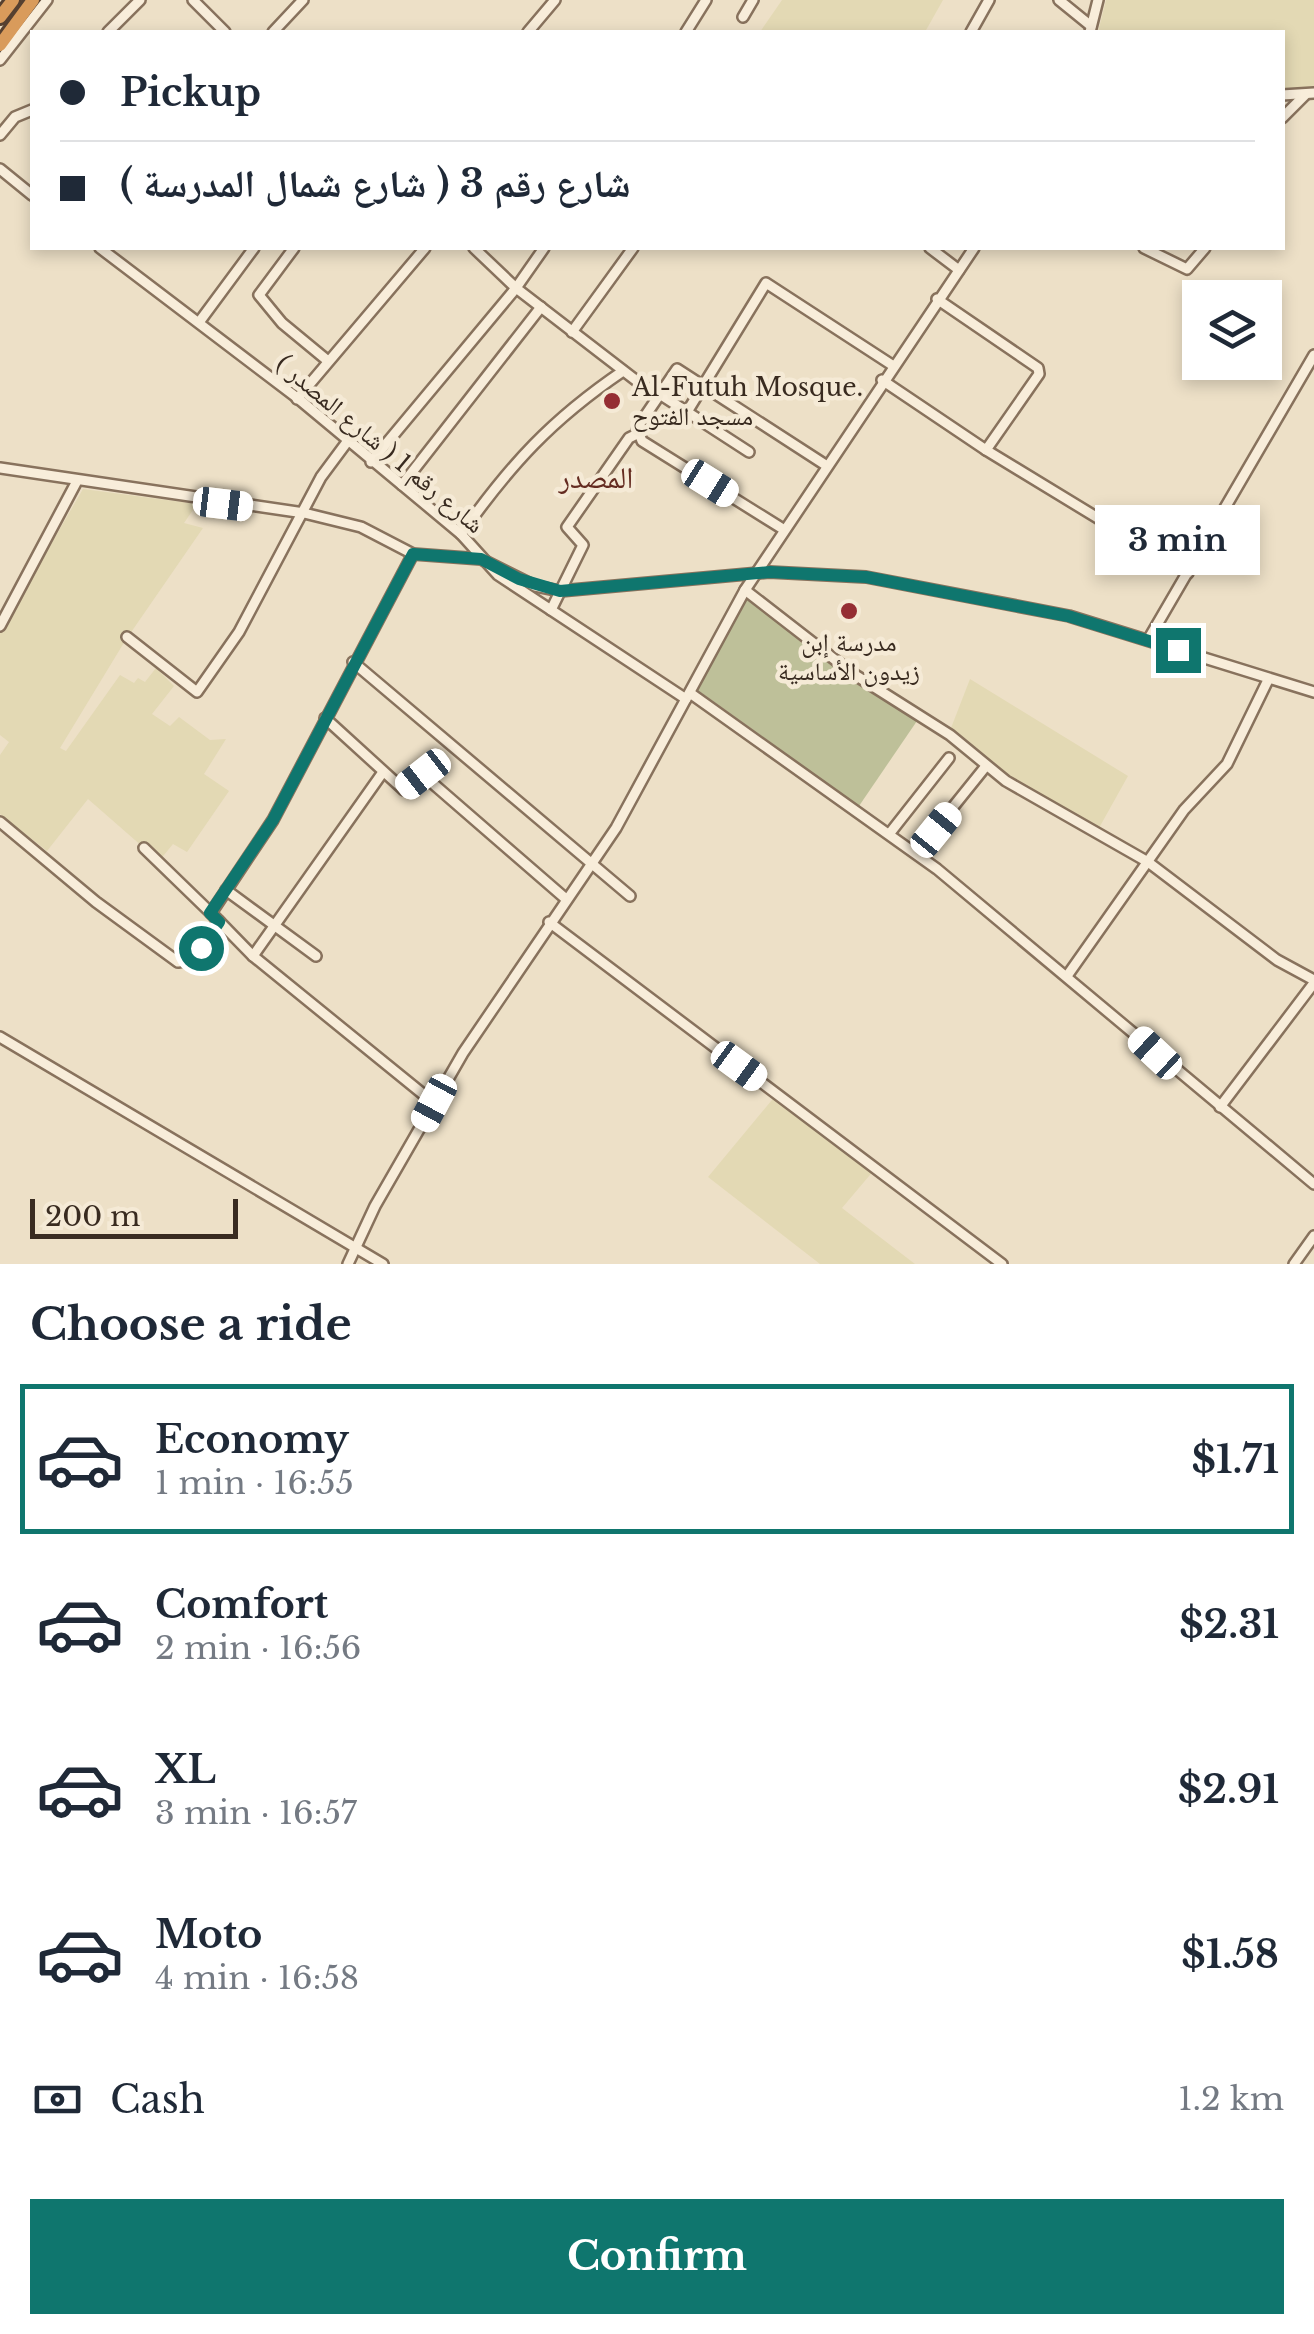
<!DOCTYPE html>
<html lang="en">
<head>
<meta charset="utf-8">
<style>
	:root { --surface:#fff; --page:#f2f2f3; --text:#1f2937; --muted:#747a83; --line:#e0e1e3; --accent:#0f766e }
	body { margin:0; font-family:"Libre Baskerville","Noto Naskh Arabic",serif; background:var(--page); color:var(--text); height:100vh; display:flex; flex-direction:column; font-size:38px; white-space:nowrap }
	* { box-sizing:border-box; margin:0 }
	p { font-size:32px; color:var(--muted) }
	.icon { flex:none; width:55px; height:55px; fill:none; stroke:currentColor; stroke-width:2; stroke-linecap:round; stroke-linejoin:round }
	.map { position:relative; height:1264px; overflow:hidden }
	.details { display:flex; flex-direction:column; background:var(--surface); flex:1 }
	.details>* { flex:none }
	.top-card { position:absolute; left:30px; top:30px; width:1255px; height:220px; border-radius:0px; box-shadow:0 5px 15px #0003; display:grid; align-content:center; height:220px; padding:0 30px; background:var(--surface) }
	.controls { position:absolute; left:1182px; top:280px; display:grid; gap:20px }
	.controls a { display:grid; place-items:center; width:100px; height:100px; border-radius:0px; background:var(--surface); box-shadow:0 5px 15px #0003; font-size:50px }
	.scale { position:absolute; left:30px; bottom:25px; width:208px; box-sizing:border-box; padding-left:10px; border:5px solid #392b20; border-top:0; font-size:28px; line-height:35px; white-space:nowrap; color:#392b20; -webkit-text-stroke:8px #f5ead6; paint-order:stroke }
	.end { position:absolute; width:45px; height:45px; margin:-22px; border:12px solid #0f766e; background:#fff; box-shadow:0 0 0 5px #fff }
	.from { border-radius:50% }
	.bubble { position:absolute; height:70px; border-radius:0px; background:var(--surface); box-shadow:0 5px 15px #0003; font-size:32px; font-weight:700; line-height:70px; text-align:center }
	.car { position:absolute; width:30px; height:60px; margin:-30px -15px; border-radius:12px; box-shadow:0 0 8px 2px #0007; background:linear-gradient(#fff 24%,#345 0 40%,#fff 0 76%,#345 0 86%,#fff 0) }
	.top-card b { display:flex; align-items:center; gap:35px; height:95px; font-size:38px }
	.top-card b+b { border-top:2px solid var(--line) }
	.top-card i { width:25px; height:25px; background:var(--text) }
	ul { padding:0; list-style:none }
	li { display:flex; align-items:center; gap:30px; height:150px; margin:0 20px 15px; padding:0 10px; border:5px solid transparent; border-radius:0px }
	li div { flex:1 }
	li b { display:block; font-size:38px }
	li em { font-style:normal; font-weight:700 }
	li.selected { border-color:var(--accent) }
	li>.icon { width:90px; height:90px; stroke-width:1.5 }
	h2 { padding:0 30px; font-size:45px; line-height:120px }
	.pay { display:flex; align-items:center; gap:25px; height:110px; padding:0 30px; font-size:38px }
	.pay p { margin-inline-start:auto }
	.cta { display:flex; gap:20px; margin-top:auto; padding:20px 30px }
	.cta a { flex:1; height:115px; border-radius:0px; background:var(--accent); color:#fff; font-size:40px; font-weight:700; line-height:115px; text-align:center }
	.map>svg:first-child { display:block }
	.farmland { fill:#e3d9b4 }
	.cemetery { fill:#bec099 }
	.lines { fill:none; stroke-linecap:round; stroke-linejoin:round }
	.minor-casing { stroke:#88725d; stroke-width:14 }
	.highway-casing { stroke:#564030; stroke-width:18 }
	.minor { stroke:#f8edda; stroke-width:9 }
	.highway { stroke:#d99b5b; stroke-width:12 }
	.route { stroke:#0f766e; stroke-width:12 }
	.poi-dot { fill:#952e34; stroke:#f5ead6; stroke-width:4 }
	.labels { text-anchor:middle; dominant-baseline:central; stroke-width:9; stroke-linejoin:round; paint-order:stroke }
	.poi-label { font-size:25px; fill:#392b20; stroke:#f5ead6; text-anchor:start }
	.street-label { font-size:25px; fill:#392b20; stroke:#f5ead6 }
	.quarter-label { font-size:30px; fill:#642b20; stroke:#f5ead6 }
</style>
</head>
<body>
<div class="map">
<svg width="1314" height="1264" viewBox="0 0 1314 1264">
	<rect width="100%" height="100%" fill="#ede0c7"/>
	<!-- farmland -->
	<g class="farmland">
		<polygon points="782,0 943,0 925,32 760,32"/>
		<polygon points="1106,0 1314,0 1314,90 1283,92 1282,32 1098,32"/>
		<polygon points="83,489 197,504 184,523 203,528 125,641 60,748 66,751 120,675 134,683 138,678 145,682 156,668 174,686 152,714 170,726 179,717 210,740 226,739 204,774 229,791 187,852 173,844 159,861 88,799 47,851 0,814 0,755 9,742 0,735 0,632"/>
		<polygon points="970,679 1128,776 1099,828 1011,780 953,733 951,728"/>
		<polygon points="776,1095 875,1169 842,1208 915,1264 820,1264 708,1177"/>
	</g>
	<!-- cemetery -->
	<polygon class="cemetery" points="748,593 919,718 859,806 696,689"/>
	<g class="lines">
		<defs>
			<g id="minor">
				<polyline points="193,0 225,32"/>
				<polyline points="1059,0 1091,26"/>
				<polyline points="743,17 753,0"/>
				<polyline points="108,32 140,0"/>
				<polyline points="273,32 303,0"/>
				<polyline points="528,32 555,0"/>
				<polyline points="686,32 706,0"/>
				<polyline points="971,32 989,0"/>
				<polyline points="1090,32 1098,0"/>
				<polyline points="0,60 47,0"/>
				<polyline points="1282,95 1314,93"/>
				<polyline points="1282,118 1305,95"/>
				<polyline points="0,135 15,117 32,110"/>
				<polyline points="0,169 32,195"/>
				<polyline points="100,248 300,400 461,534 498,575 686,699"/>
				<polyline points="294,248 259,295 282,323 328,361"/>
				<polyline points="474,248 516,288 655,395"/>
				<polyline points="930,248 959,270"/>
				<polyline points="1144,248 1187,269 1205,248"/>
				<polyline points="937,299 1038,368 1039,374 986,450"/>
				<polyline points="200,321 254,248"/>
				<polyline points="572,332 633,248"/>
				<polyline points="882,380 986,450 1188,573"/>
				<polyline points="658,393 749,452"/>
				<polyline points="297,399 425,248"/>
				<polyline points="687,412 766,283 892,365"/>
				<polyline points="371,462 516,288 544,248"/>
				<polyline points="0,468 304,513 361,527 413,554 481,559 535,586 560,591 769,572 866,577 1069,616 1314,692"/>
				<polyline points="402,485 541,307"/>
				<polyline points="783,529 642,441 637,428 677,369 824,464"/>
				<path d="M461,534C511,464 551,420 623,371"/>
				<polyline points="413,554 273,820 211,913 253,956 434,1103"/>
				<polyline points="745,590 852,673 950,735 1006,781 1148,862 1277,960 1314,980"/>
				<polyline points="551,610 583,545 567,527 629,438 639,433"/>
				<polyline points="0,626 77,481"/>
				<polyline points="127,637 197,692 239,632 321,477 347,442"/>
				<polyline points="1148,640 1314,355"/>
				<polyline points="353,662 630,896"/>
				<polyline points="690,693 937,869 1314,1184"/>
				<polyline points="325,718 404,790 423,775 566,899"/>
				<polyline points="0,822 96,902 178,962 190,960 219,921"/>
				<polyline points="890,833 949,758"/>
				<polyline points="144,848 211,913"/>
				<polyline points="916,853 986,766"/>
				<polyline points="226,890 316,956"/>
				<polyline points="549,922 1002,1264"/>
				<polyline points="253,956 383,772"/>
				<polyline points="1067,976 1184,810 1227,764 1268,680"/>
				<polyline points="0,1037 383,1264"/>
				<polyline points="1220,1107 1314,983"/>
				<polyline points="348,1264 375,1206 463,1053 616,828 745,590 974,248"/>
				<polyline points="1294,1264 1314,1236"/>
			</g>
			<g id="highway">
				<polyline points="0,17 13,0"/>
				<polyline points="0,45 33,0"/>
			</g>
		</defs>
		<!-- minor casing -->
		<use href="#minor" class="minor-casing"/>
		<!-- highway casing -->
		<use href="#highway" class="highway-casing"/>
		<!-- minor -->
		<use href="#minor" class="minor"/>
		<!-- highway -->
		<use href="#highway" class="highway"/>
	</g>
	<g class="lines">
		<!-- route -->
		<polyline class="route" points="201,948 219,922 210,913 273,820 413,554 481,559 519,579 560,591 770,572 866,577 1068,616 1178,650"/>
	</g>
	<!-- markers -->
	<g class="poi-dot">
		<circle cx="612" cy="401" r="10"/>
		<circle cx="849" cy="611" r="10"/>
	</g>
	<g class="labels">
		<!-- poi labels -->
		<g class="poi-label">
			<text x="632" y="387">Al-Futuh Mosque.<tspan x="632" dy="29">مسجد الفتوح</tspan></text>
			<text x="849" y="642" text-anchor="middle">مدرسة إبن<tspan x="849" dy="29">زيدون الأساسية</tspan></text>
		</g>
		<!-- street labels -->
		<g class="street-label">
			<text transform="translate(380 444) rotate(40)">شارع رقم 1 ( شارع المصدر )</text>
		</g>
		<!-- quarter labels -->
		<g class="quarter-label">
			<text x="596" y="477">المصدر</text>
		</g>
	</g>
</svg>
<div class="controls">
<a><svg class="icon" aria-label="layers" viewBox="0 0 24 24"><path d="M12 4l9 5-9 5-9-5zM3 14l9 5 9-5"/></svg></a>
</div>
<div class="scale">200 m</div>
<i class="end from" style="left:201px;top:948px"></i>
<i class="end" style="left:1178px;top:650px"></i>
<div class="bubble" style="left:1095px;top:505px;width:165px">3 min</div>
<i class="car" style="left:710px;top:483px;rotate:122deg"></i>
<i class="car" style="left:223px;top:504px;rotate:97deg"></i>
<i class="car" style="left:423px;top:774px;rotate:232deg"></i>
<i class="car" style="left:936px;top:830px;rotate:39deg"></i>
<i class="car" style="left:1155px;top:1053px;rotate:313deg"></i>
<i class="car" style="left:739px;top:1066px;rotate:126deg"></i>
<i class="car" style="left:434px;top:1103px;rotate:208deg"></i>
<div class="top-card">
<b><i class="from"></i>Pickup</b>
<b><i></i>شارع رقم 3 ( شارع شمال المدرسة )</b>
</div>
</div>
<section class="details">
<h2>Choose a ride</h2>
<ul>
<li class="selected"><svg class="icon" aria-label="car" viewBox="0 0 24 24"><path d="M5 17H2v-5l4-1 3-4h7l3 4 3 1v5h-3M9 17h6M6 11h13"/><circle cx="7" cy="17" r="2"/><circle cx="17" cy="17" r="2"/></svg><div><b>Economy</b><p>1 min · 16:55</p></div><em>$1.71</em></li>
<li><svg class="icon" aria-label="car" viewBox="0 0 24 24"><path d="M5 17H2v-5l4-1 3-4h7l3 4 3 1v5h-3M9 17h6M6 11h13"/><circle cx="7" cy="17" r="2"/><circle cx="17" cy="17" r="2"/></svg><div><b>Comfort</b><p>2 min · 16:56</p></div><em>$2.31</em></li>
<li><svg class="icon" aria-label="car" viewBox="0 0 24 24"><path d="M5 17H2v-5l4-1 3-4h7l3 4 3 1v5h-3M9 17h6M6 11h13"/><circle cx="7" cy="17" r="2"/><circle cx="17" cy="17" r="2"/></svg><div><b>XL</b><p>3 min · 16:57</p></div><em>$2.91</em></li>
<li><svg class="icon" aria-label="car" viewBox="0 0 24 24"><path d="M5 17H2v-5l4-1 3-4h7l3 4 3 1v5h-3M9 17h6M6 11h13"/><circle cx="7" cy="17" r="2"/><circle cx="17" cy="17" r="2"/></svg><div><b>Moto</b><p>4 min · 16:58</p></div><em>$1.58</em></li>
</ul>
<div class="pay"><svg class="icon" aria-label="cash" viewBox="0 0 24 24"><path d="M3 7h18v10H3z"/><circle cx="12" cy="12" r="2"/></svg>Cash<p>1.2 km</p></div>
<div class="cta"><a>Confirm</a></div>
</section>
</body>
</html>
